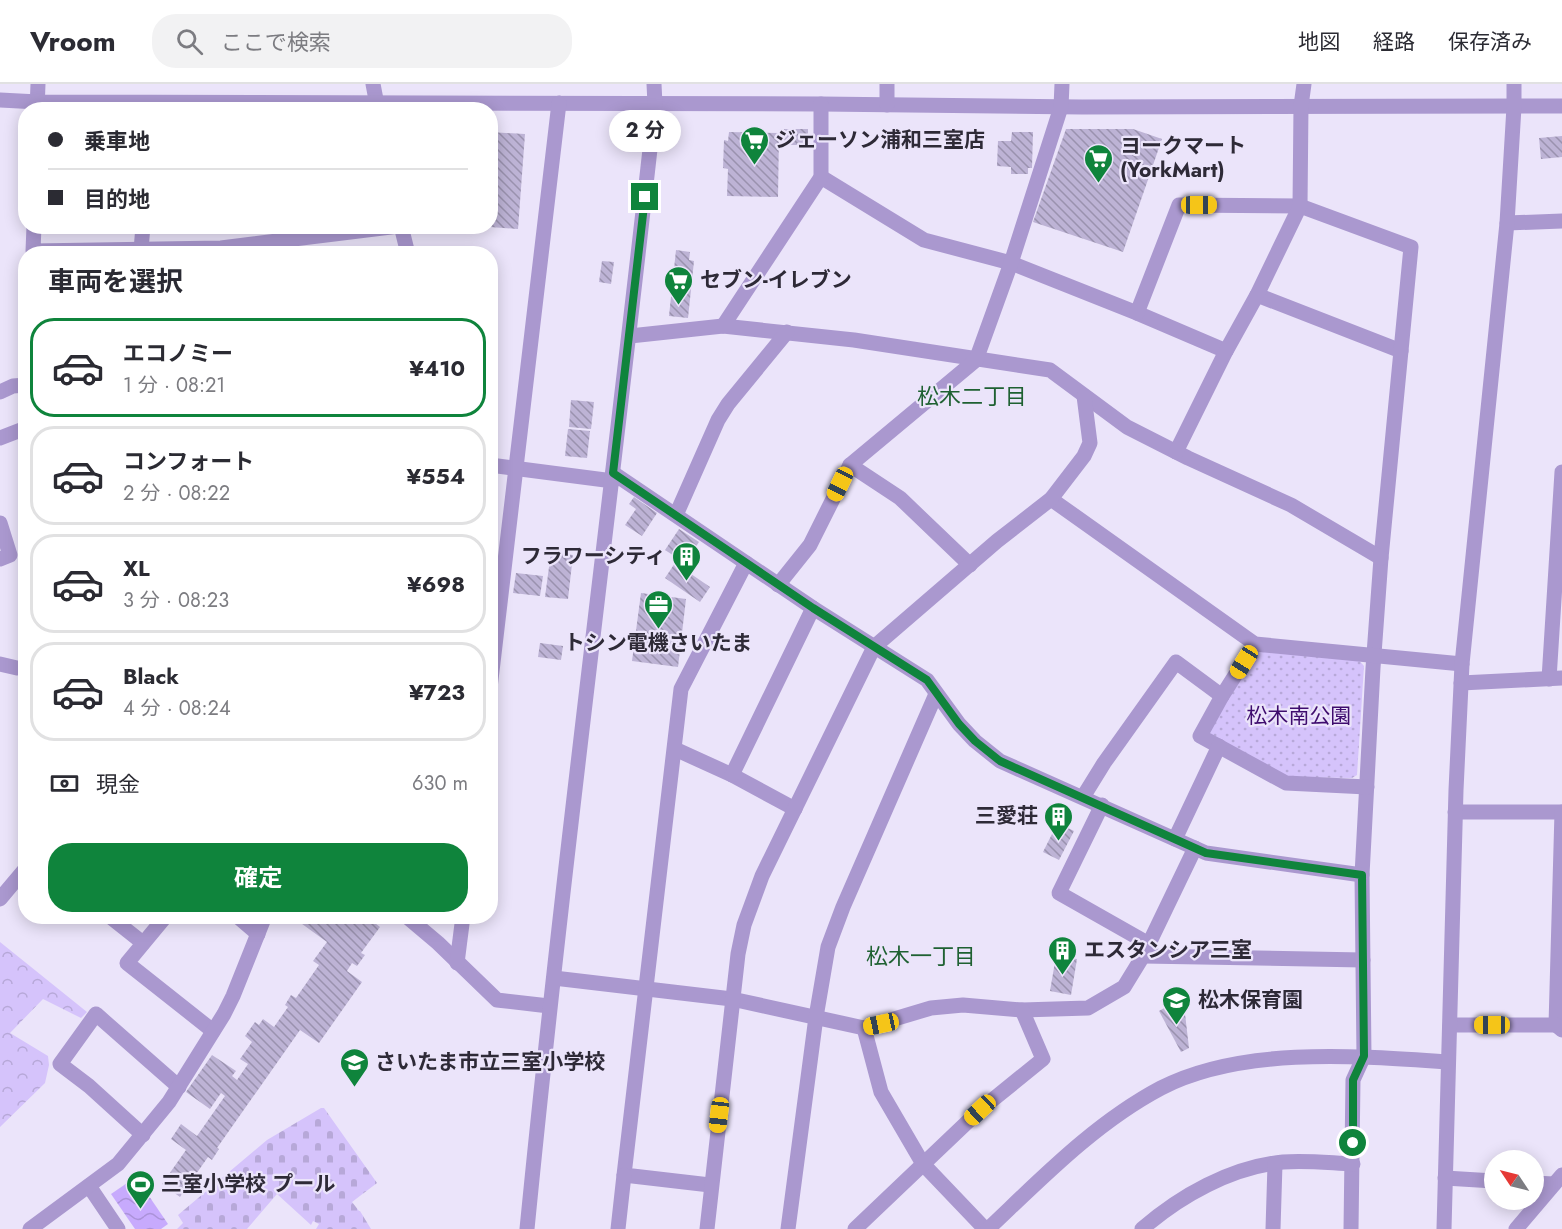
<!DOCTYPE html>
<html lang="ja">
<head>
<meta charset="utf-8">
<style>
	:root { --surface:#fff; --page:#f2f2f3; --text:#2b2b33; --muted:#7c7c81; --line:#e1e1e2; --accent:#0f843c }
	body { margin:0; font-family:Jost,"Noto Sans JP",sans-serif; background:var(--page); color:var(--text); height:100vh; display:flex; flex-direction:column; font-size:22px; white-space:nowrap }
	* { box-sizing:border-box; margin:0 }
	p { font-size:20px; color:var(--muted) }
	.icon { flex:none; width:33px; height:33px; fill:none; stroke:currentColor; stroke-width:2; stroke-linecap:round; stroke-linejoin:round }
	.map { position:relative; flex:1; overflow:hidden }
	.sheet { position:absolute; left:18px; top:162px; width:480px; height:678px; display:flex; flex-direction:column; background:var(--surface); border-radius:24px; box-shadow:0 3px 15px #0003 }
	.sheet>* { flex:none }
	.banner { position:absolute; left:18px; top:18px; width:480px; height:132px; border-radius:24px; box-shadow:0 3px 15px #0003; display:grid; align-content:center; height:132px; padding:0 30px; background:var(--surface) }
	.needle { width:39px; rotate:305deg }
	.controls { position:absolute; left:1484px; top:1066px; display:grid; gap:12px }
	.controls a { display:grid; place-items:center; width:60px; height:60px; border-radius:50%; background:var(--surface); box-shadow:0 3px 15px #0003; font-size:30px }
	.end { position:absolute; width:27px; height:27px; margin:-14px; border:8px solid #0f843c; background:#fff; box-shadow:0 0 0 3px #fff }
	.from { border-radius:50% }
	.bubble { position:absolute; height:42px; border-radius:21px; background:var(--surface); box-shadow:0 3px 15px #0003; font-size:20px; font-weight:700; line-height:42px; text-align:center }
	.car { position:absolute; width:18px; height:36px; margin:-18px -9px; border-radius:8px; box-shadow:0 0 4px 2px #0007; background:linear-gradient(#f5c518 24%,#345 0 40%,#f5c518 0 76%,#345 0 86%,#f5c518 0) }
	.banner b { display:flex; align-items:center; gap:21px; height:57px; font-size:22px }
	.banner b+b { border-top:2px solid var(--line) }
	.banner i { width:15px; height:15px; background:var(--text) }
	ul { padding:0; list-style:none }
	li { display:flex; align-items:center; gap:18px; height:99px; margin:0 12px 9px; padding:0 18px; border:3px solid var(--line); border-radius:24px }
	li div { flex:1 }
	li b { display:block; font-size:22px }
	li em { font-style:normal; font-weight:700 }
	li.current { border-color:var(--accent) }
	li>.icon { width:54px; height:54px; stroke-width:1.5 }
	h2 { padding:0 30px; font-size:27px; line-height:72px }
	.pay { display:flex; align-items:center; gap:15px; height:66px; padding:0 30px; font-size:22px }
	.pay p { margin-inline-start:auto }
	.cta { display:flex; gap:12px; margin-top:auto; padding:12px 30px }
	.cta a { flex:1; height:69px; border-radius:24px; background:var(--accent); color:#fff; font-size:24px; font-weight:700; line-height:69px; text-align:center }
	header { display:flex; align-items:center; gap:36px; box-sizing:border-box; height:84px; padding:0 30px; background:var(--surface); border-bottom:2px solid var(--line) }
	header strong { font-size:28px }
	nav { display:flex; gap:33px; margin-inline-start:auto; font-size:21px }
	.search { width:420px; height:54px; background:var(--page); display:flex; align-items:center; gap:15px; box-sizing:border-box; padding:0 21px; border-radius:24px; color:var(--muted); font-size:22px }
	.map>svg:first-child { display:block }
	.forest { fill:url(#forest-crowns) }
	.cemetery { fill:url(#cemetery-stones) }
	.park { fill:url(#park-dots) }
	.water { fill:url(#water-waves) }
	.building { fill:url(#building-back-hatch) }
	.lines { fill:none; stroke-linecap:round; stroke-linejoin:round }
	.minor { stroke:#aa98cf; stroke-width:15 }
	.route { stroke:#0f843c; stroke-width:8 }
	.labels { text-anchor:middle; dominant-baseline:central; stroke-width:4.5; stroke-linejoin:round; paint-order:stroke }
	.poi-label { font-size:21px; font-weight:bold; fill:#2e2a37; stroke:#ebe4fa; text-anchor:start }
	.park-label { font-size:21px; fill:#3e0c6e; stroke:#ebe4fa }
	.neighbourhood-label { font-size:22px; fill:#1f6132; stroke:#ebe4fa }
</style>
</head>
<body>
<header>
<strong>Vroom</strong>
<div class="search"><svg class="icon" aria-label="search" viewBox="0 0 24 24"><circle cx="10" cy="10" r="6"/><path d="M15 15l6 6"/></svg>ここで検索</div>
<nav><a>地図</a><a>経路</a><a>保存済み</a></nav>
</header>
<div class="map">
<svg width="1562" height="1145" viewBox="0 0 1562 1145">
	<defs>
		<pattern id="forest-crowns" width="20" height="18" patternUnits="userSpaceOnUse" patternTransform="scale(1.5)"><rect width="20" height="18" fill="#d5c3fb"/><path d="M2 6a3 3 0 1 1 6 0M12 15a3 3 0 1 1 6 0" fill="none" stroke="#b7a8d8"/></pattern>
		<pattern id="cemetery-stones" width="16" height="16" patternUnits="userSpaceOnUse" patternTransform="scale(1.5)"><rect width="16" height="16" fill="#d5c3fb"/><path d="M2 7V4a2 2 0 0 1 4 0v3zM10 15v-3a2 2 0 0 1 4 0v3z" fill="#b7a8d8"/></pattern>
		<pattern id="park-dots" width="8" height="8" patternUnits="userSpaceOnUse" patternTransform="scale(1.5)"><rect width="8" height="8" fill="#d5c3fb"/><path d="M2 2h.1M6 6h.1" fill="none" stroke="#b7a8d8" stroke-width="1.8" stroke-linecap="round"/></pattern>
		<pattern id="water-waves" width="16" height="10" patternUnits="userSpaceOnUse" patternTransform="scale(1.5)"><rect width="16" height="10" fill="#c7aafd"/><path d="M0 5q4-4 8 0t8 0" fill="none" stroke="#ab92d9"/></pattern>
		<pattern id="building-back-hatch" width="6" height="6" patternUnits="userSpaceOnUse" patternTransform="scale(1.5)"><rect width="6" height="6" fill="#bdb3d5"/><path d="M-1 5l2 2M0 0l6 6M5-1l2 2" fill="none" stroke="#9a92ae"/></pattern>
	</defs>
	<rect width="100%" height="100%" fill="#ebe4fa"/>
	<!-- forest -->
	<polygon class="forest" points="0,858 87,928 81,934 43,915 10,949 48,972 49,981 45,999 0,1043"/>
	<!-- cemetery -->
	<polygon class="cemetery" points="321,1024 324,1024 377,1099 352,1118 359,1127 360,1127 371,1145 316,1145 319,1140 313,1137 311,1141 277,1110 247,1145 177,1145 183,1139 178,1131 267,1056"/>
	<!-- park -->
	<polygon class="park" points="1260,566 1358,575 1364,582 1357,691 1352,694 1283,693 1212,653 1208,645"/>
	<!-- water -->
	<polygon class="water" points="136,1093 168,1140 161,1145 135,1145 111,1110"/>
	<!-- building -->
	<g class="building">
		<rect x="784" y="45" width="24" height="16"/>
		<polygon points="1066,45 1133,45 1162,55 1123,168 1033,138"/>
		<polygon points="490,48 525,50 518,145 490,143"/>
		<polygon points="729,48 779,49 778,113 727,112 728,85 723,84 724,56 728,57"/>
		<polygon points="1012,48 1033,48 1032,84 1028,84 1028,90 1011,90 1011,83 997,82 998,57 1011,57"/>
		<polygon points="1562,52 1562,73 1541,75 1539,54"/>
		<polygon points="676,166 690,168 689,176 694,177 688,234 669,232"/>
		<polygon points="602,177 614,178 611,200 599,198"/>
		<polygon points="571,316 594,318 591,345 569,343"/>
		<polygon points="568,345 590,347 587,374 565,372"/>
		<polygon points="634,413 657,429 642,452 625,441 636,425 629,420"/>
		<polygon points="679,445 699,458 685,479 665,466"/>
		<polygon points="551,468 573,471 568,515 545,513"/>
		<polygon points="675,479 710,503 700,518 665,494"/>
		<polygon points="516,489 543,492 540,512 513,509"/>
		<polygon points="641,509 686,515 678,583 632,577"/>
		<polygon points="540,559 563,562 561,576 538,573"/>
		<polygon points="1062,741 1074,747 1059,776 1043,768 1055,744 1060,746"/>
		<polygon points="291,832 366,832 380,843 361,869 365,871 357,882 352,879 347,887 362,898 319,959 300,946 217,1064 219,1065 212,1076 208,1073 180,1113 162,1100 186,1066 171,1055 181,1040 197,1052 225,1012 221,1009 210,1025 186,1008 212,971 236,987 232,992 237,996 248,980 240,975 252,958 245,952 255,938 259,941 263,935 274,943 288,923 285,921 291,911 296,914 319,881 313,877 327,858"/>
		<polygon points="1056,872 1077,875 1071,911 1050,907"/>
		<polygon points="1184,921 1189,964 1181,968 1159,927 1166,923"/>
	</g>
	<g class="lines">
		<!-- minor -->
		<g class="minor">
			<polyline points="373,0 378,26"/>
			<polyline points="0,16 38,18 821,20 1082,23 1562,22"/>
			<polyline points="887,21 887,0"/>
			<polyline points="37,26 38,0"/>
			<polyline points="821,93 924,156 1011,179 1137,229 1226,267"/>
			<polyline points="1507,139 1562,137"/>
			<polyline points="34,142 33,167 221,164 399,142"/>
			<polyline points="401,142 408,170"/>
			<polyline points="141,166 143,142"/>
			<polyline points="1257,211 1401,267"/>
			<polyline points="1137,229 1179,121 1300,122 1411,163 1381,474 1373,584 1362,791 1364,972 1353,996 1351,1145"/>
			<polyline points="723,242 821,93 821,20"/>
			<polyline points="630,252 723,242 854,256 1050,286 1127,343 1188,374 1291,421 1381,474"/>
			<polyline points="0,308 13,302 26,301"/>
			<polyline points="0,354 26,344"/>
			<polyline points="1176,368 1226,267 1257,211 1300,122 1301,22 1304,0"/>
			<polyline points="490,381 613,397"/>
			<polyline points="850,381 900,414 970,481"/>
			<polyline points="613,389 813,524 927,596 959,640 975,657 1000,677 1206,769 1362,791"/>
			<polyline points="1051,415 1255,560 1462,580"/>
			<polyline points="676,431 718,336 728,320 787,248"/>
			<polyline points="0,439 10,471 0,475"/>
			<polyline points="778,501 810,461 850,381 976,276 1011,179 1061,23 1062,0"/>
			<polyline points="1255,560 1222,612 1200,652 1286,699 1367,703"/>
			<polyline points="0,580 17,584"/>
			<polyline points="1549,595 1562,388"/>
			<polyline points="1461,599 1562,594"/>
			<polyline points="490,604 559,19"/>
			<polyline points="675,665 732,691 795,725"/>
			<polyline points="732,691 813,524"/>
			<polyline points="1083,713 1104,679 1176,578 1222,612"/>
			<polyline points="1102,721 1059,809 1149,860"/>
			<polyline points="1455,728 1562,728"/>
			<polyline points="1562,728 1556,941 1562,946"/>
			<polyline points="1175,755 1219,662"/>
			<polyline points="0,815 26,784"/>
			<polyline points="109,832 143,859"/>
			<polyline points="166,832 127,879 213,947"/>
			<polyline points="237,832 258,850"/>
			<polyline points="406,832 438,859 497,916 549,922"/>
			<polyline points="1143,872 1363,876"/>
			<polyline points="457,879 463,832"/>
			<polyline points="554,894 732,915 864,944 931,924 963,921 1022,926 1088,924 1124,903 1143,872 1195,764"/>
			<polyline points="1450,941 1556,941"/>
			<polyline points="864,944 881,1008 923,1080 985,1145"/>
			<polyline points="143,1051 89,1002 60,980 96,930 179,1003"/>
			<polyline points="1445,1094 1494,1097"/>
			<polyline points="1533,1099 1554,1100"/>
			<polyline points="710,1101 624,1091 681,605 746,479"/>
			<polyline points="89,1102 118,1145"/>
			<polyline points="30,1145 118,1080 169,1018 224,930 233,912 265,832"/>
			<path d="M527,1145C564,769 614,395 655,20L654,0"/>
			<polyline points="618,1145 624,1091"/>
			<polyline points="707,1145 738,870 744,841 762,792 874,563 997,457 1051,415 1084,372 1090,359 1084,312"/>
			<polyline points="788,1145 816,933 828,863 843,823 936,610"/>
			<polyline points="855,1145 980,1026 1043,975 1022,926"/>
			<path d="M988,1145C1042,1094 1095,1039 1161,1004C1242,962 1359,972 1448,978"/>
			<path d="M1142,1145C1180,1112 1231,1083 1283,1078C1306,1076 1330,1079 1353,1080"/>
			<polyline points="1273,1145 1275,1080"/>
			<polyline points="1444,1145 1456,706 1462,580 1507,139 1514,23 1514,0"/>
			<polyline points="1516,1145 1562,1091"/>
		</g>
	</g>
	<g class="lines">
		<!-- route -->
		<polyline class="route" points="645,113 613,389 813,524 927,596 959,640 975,657 1000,677 1206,769 1362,791 1364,972 1353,996 1353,1059"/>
	</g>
	<!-- icons -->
	<defs>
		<symbol id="supermarket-pin" viewBox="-11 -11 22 30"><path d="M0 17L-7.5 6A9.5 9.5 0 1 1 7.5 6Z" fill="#0f843c" stroke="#ebe4fa"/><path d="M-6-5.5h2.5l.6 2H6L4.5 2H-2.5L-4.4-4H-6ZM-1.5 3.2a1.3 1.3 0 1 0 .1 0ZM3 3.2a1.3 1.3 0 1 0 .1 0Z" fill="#fff"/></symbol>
		<symbol id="building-pin" viewBox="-11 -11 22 30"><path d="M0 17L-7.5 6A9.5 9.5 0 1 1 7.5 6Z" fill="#0f843c" stroke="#ebe4fa"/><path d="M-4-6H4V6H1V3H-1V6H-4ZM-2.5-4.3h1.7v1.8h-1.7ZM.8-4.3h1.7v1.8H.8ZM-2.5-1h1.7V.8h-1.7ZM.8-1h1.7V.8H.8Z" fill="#fff"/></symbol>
		<symbol id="office-pin" viewBox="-11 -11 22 30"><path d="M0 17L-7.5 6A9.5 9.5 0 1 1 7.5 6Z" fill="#0f843c" stroke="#ebe4fa"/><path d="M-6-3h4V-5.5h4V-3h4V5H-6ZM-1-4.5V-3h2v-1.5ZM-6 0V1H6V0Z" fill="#fff"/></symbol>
		<symbol id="school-pin" viewBox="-11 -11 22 30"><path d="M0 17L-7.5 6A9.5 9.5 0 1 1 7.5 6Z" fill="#0f843c" stroke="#ebe4fa"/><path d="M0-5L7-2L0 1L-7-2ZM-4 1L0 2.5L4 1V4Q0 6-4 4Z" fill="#fff"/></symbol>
		<symbol id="stadium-pin" viewBox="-11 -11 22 30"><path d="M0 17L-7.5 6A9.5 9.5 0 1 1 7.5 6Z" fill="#0f843c" stroke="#ebe4fa"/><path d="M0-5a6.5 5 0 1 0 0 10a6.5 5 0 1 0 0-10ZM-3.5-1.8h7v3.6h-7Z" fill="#fff"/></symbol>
	</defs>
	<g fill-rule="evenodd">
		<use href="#supermarket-pin" x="738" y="40" width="33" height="45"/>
		<use href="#supermarket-pin" x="1082" y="58" width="33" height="45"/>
		<use href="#supermarket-pin" x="662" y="180" width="33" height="45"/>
		<use href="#building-pin" x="670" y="456" width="33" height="45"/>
		<use href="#office-pin" x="642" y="504" width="33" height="45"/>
		<use href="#building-pin" x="1042" y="716" width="33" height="45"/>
		<use href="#building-pin" x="1046" y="850" width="33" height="45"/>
		<use href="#school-pin" x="1160" y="900" width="33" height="45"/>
		<use href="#school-pin" x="338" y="962" width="33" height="45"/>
		<use href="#stadium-pin" x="124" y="1084" width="33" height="45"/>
	</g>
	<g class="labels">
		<!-- poi labels -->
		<g class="poi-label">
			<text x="775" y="56">ジェーソン浦和三室店</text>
			<text x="1120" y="62">ヨークマート<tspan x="1120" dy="24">(YorkMart)</tspan></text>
			<text x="700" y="196">セブン-イレブン</text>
			<text x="666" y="472" text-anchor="end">フラワーシティ</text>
			<text x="658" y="559" text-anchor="middle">トシン電機さいたま</text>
			<text x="1038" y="732" text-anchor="end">三愛荘</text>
			<text x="1084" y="866">エスタンシア三室</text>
			<text x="1198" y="916">松木保育園</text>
			<text x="375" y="978">さいたま市立三室小学校</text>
			<text x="161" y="1100">三室小学校 プール</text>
		</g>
		<!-- park labels -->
		<g class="park-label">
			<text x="1299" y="632">松木南公園</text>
		</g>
		<!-- neighbourhood labels -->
		<g class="neighbourhood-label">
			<text x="972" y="312">松木二丁目</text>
			<text x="921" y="872">松木一丁目</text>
		</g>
	</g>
</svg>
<div class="controls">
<a><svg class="needle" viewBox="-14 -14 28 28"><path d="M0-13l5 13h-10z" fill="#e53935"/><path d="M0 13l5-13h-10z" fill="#7c7c81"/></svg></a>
</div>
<i class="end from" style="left:1353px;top:1059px"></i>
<i class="end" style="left:645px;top:113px"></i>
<div class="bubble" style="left:609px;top:26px;width:72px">2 分</div>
<i class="car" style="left:1199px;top:121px;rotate:90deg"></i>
<i class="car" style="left:840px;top:400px;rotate:206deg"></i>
<i class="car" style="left:1244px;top:578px;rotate:212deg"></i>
<i class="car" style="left:881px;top:940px;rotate:258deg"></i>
<i class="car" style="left:1492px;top:941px;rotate:270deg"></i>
<i class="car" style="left:980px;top:1026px;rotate:227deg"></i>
<i class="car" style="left:719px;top:1031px;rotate:187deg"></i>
<div class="banner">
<b><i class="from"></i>乗車地</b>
<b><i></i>目的地</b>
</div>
<section class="sheet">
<h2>車両を選択</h2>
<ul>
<li class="current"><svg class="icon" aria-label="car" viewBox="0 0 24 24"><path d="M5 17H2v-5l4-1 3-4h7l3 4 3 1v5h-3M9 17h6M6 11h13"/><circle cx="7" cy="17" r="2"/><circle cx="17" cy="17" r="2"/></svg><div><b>エコノミー</b><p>1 分 · 08:21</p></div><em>¥410</em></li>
<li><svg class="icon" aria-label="car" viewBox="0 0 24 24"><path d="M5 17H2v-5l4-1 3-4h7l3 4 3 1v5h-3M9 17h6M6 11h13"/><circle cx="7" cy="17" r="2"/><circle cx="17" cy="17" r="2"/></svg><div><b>コンフォート</b><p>2 分 · 08:22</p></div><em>¥554</em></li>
<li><svg class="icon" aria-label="car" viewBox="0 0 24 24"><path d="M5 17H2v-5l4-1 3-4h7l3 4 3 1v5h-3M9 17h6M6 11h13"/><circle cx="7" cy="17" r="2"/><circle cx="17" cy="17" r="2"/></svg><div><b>XL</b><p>3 分 · 08:23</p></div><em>¥698</em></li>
<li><svg class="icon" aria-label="car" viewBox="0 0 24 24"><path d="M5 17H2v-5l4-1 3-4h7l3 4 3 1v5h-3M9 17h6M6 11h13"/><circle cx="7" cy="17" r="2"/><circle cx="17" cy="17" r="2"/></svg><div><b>Black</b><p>4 分 · 08:24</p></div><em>¥723</em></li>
</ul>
<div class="pay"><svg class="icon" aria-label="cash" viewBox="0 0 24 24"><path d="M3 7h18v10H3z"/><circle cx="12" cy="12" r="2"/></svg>現金<p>630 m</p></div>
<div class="cta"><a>確定</a></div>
</section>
</div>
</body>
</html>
